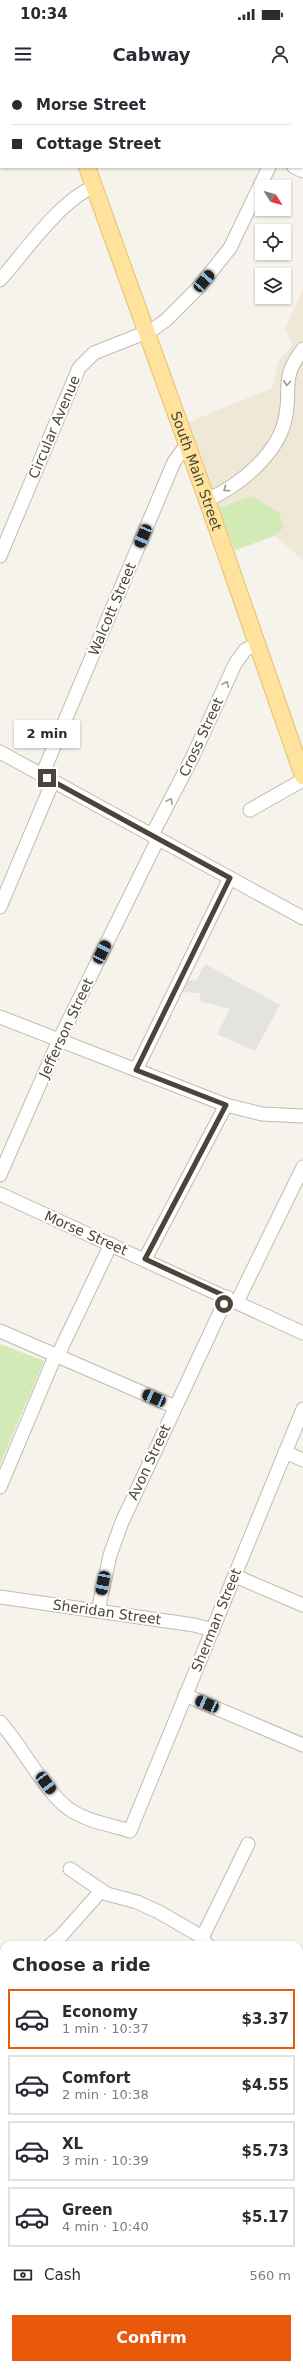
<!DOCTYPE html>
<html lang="en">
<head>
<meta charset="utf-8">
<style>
	:root { --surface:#fff; --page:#f2f2f3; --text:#2b2b33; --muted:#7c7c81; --line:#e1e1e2; --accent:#ea580c }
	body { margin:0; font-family:"DejaVu Sans",sans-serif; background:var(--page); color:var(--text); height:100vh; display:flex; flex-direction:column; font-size:15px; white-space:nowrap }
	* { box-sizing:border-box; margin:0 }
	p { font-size:13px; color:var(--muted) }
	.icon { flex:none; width:22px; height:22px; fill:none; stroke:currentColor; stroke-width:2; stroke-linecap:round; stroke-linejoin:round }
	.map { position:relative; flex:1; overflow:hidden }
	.drawer { position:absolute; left:0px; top:1861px; width:303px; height:428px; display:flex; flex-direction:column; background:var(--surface); border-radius:12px 12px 0 0; box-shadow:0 1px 3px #0004 }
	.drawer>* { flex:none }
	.banner { position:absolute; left:0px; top:0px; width:303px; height:88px; box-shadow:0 1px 3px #0004; display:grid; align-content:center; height:88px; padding:0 12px; background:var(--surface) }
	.needle { width:26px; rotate:127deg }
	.controls { position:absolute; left:255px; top:100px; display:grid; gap:8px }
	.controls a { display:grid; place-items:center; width:36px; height:36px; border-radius:0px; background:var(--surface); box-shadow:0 1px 3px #0004; font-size:20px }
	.end { position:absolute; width:18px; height:18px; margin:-9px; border:5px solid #4b4439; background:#fff; box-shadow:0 0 0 2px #fff }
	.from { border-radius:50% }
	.bubble { position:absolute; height:28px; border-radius:0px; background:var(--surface); box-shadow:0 1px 3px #0004; font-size:13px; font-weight:800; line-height:28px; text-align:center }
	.car { position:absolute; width:12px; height:24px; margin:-12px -6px; border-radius:5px; box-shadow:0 0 3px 1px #0007; background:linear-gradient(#222 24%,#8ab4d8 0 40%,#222 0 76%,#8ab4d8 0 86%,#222 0) }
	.banner b { display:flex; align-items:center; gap:14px; height:38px; font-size:15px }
	.banner b+b { border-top:1px solid var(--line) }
	.banner i { width:10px; height:10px; background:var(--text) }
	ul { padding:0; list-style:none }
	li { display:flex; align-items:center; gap:12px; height:60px; margin:0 8px 6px; padding:0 4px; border:2px solid var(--line); border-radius:0px }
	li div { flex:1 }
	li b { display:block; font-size:15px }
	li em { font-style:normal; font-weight:800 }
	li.selected { border-color:var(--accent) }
	li>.icon { width:36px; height:36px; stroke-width:1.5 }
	h2 { padding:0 12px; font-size:18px; line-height:48px }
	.pay { display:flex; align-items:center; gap:10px; height:44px; padding:0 12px; font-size:15px }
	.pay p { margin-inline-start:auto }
	.primary-button { display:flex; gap:8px; margin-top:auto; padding:8px 12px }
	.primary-button a { flex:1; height:46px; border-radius:0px; background:var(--accent); color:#fff; font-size:16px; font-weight:800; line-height:46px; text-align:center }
	.status { display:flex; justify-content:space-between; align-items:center; height:28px; padding:0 20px; background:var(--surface); direction:ltr }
	.status svg { height:11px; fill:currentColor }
	header { display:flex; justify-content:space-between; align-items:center; height:52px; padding:0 12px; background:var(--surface); font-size:18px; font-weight:800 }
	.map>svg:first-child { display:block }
	.education { fill:#efe8d6 }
	.green { fill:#d2eab5 }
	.parking { fill:#e5e3e0 }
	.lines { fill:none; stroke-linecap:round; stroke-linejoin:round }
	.minor-casing { stroke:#c2bbae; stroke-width:15 }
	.major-casing { stroke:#e6c16a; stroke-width:18 }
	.minor { stroke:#fff; stroke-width:13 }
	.major { stroke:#ffe39c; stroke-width:16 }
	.oneway { stroke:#9c9892 }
	.route { stroke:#4b4439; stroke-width:5 }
	.labels { text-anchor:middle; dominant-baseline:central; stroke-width:4; stroke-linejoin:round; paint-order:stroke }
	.street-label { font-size:14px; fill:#4b4439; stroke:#fff }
</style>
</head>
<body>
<div class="status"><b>10:34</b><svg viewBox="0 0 49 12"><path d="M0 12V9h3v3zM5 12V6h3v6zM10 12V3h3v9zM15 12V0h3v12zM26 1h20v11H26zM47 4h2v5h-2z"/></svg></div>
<header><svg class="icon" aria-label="menu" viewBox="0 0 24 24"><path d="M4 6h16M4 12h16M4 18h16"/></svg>Cabway<svg class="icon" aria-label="person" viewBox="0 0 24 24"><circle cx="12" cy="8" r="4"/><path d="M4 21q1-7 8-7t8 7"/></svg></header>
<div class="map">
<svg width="303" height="2289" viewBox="0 0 303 2289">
	<rect width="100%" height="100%" fill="#f6f3ec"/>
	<!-- education -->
	<polygon class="education" points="303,208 303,480 275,456 235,471 187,343 272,308 278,282 293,264 285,249"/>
	<!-- green -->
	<g class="green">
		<polygon points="252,416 279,433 284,447 275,455 235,470 219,428"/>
		<polygon points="0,1264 44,1281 0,1384"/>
		<polygon points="4,2206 4,2285 250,2285 250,2289 0,2289 0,2207"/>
	</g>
	<!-- parking -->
	<polygon class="parking" points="205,884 280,925 255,971 217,954 230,929 199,921 201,914 199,913 181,912 187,898 191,901 197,899"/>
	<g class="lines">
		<defs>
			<g id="minor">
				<polyline points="74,1 76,0"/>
				<polyline points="302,13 303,11"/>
				<polyline points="294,87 303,91"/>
				<path d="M0,200C24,173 61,119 94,107"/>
				<path d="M207,420C240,405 280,373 286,335C291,304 281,298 303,269"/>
				<polyline points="0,476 79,288 94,273 152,250 166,240 199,207 230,168 269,87"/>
				<polyline points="0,672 303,838"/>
				<polyline points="42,695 174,382 182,371 188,368"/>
				<polyline points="250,730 303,700"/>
				<polyline points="152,755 193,676 235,584 245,570 257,564"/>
				<polyline points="0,827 53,701"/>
				<polyline points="0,937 226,1025 262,1034 303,1036"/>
				<polyline points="136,990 230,798"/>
				<polyline points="0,1095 59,960 158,759"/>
				<polyline points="0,1114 303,1253"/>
				<polyline points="145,1179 226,1025"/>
				<polyline points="237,1222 303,1087"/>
				<polyline points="0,1251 175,1327"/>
				<polyline points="58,1275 111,1164"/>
				<polyline points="285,1372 303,1380"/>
				<polyline points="0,1407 56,1274"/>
				<polyline points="235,1496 303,1525"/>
				<polyline points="0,1517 194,1545 213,1550"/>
				<polyline points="98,1531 110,1475 122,1442 227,1217"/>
				<polyline points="185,1615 303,1665"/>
				<path d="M0,1642C22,1666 45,1712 69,1729C86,1741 111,1745 130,1751L303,1329"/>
				<polyline points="70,1789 107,1814 137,1822 159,1832 197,1854 208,1865"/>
				<polyline points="202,1858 248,1764"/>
				<polyline points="50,1865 61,1856 101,1811"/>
				<polyline points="299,1925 303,1925"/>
				<polyline points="0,1995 4,1998"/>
				<polyline points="0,2098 4,2094"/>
			</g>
			<g id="major">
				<polyline points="56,0 56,1"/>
				<path id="s1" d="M87,87L207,420L303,696"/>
			</g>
		</defs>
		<!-- minor casing -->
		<use href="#minor" class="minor-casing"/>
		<!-- major casing -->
		<use href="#major" class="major-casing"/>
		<!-- minor -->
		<use href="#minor" class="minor"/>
		<!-- major -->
		<use href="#major" class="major"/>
	</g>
	<!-- one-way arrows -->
	<defs><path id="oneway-chevron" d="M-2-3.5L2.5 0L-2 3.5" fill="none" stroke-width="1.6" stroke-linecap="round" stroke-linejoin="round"/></defs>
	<g class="oneway">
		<use href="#oneway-chevron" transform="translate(287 303) rotate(95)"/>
		<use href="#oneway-chevron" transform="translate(226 409) rotate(144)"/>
		<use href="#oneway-chevron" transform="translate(226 604) rotate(-65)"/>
		<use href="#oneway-chevron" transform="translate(170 721) rotate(-62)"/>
	</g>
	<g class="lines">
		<!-- route -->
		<polyline class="route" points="47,698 230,798 136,990 226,1025 145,1179 227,1217 224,1224"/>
	</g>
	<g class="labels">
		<!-- street labels -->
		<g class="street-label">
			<text transform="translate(54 347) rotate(-67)">Circular Avenue</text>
			<text stroke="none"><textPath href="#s1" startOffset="323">South Main Street</textPath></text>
			<text transform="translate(112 529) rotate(-67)">Walcott Street</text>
			<text transform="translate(201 657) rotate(-65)">Cross Street</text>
			<text transform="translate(66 948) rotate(-65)">Jefferson Street</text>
			<text transform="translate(86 1153) rotate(24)">Morse Street</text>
			<text transform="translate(149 1382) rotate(-65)">Avon Street</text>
			<text transform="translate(107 1532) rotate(8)">Sheridan Street</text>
			<text transform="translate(216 1540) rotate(-68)">Sherman Street</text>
		</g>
	</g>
</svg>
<div class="controls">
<a><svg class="needle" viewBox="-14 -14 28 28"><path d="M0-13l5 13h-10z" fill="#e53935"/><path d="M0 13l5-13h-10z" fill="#7c7c81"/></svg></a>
<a><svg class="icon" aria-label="locate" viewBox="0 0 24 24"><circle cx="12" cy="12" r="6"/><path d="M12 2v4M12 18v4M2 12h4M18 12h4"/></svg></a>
<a><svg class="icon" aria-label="layers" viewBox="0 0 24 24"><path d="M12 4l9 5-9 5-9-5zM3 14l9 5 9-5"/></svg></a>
</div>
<i class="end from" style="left:224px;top:1224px"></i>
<i class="end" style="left:47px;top:698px"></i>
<div class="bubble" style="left:14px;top:640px;width:66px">2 min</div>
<i class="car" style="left:204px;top:201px;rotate:41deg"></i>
<i class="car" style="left:143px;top:456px;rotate:203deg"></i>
<i class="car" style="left:102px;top:872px;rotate:26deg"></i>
<i class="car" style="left:154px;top:1318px;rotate:294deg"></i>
<i class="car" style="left:103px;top:1503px;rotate:191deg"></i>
<i class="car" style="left:207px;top:1624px;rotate:293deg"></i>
<i class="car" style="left:46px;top:1703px;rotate:143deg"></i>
<div class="banner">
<b><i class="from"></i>Morse Street</b>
<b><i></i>Cottage Street</b>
</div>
<section class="drawer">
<h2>Choose a ride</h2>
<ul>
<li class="selected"><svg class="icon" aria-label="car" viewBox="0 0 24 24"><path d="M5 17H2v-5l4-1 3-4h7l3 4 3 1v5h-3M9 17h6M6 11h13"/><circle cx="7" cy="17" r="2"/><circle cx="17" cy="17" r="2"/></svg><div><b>Economy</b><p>1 min · 10:37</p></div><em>$3.37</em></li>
<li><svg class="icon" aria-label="car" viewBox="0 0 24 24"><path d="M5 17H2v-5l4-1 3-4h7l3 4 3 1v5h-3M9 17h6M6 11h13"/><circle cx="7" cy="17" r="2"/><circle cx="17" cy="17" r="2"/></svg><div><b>Comfort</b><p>2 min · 10:38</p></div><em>$4.55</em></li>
<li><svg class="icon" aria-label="car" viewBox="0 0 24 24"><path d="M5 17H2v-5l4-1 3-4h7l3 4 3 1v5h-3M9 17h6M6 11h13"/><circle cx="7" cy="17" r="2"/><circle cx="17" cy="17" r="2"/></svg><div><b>XL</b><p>3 min · 10:39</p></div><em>$5.73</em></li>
<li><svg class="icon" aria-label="car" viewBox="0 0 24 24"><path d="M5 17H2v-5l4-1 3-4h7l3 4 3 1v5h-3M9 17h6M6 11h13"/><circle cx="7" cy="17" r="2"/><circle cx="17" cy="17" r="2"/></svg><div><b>Green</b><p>4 min · 10:40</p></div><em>$5.17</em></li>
</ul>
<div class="pay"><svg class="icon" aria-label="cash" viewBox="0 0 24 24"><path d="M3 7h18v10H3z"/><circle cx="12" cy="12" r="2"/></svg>Cash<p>560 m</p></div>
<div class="primary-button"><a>Confirm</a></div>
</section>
</div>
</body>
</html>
